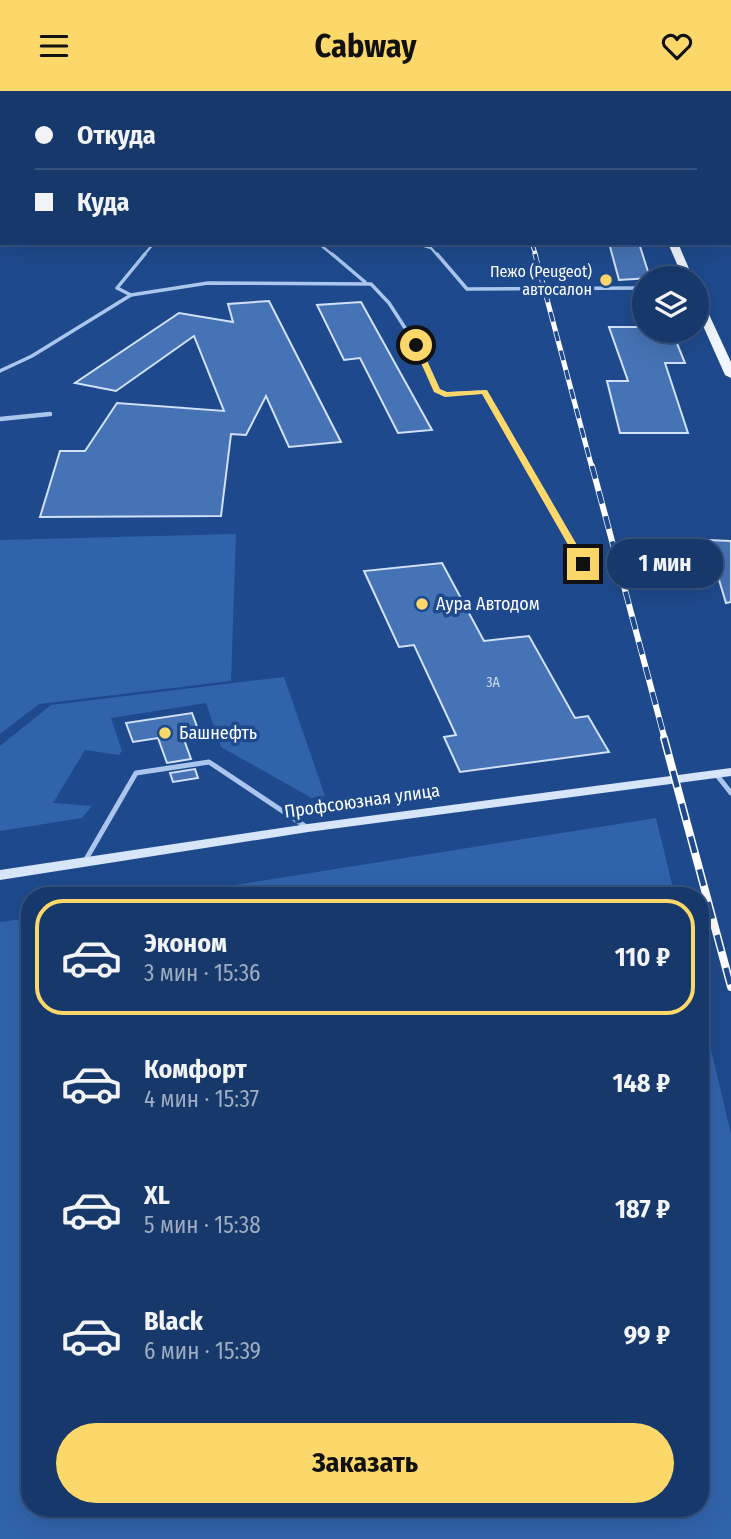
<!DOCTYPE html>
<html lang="ru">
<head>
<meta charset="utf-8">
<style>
	:root { --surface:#16386a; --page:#1f3f70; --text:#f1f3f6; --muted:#9eacc1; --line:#35527e; --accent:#fcd86a }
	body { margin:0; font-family:"Fira Sans Condensed",sans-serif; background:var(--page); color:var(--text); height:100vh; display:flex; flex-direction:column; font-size:26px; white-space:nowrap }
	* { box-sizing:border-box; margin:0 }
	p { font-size:23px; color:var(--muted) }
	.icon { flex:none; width:38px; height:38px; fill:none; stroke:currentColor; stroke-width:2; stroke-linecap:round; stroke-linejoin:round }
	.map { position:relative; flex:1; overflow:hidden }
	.panel { position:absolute; left:21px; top:796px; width:688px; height:630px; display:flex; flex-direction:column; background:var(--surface); border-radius:28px; box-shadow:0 7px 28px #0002,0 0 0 2px var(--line) }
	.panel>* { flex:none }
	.guide { position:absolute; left:0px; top:0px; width:732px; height:154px; box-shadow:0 7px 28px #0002,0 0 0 2px var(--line); display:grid; align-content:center; height:154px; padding:0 35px; background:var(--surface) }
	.tools { position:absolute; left:632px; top:175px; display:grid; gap:14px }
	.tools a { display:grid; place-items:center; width:77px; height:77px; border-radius:50%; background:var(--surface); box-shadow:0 7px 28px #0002,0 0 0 2px var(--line); font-size:35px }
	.end { position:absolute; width:32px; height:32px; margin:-16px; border:9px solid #fcd86a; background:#111; box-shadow:0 0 0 4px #111 }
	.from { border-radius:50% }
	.bubble { position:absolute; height:49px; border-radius:24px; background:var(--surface); box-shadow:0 7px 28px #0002,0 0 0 2px var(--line); font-size:23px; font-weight:700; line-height:49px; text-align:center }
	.guide b { display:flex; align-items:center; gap:24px; height:66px; font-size:26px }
	.guide b+b { border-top:2px solid var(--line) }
	.guide i { width:18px; height:18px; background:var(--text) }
	ul { padding:12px 0 0; list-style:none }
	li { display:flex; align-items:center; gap:21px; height:116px; margin:0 14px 10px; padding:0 21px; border:4px solid transparent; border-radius:28px }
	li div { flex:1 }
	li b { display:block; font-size:26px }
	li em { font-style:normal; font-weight:700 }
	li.active { border-color:var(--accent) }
	li>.icon { width:63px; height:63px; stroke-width:1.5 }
	.primary-button { display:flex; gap:14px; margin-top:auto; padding:14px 35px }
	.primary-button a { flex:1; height:80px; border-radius:42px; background:var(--accent); color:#111; font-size:28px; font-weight:700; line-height:80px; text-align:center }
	header { display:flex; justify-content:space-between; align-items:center; height:91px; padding:0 35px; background:var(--accent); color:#111; font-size:32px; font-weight:700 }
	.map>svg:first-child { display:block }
	.green { fill:#3163ab }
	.building { fill:#4673b5; stroke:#d1e1f9; stroke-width:2 }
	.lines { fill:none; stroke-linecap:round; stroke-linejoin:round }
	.lane-far3 { stroke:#abc6ed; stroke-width:2.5 }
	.lane-far2 { stroke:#abc6ed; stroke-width:3.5 }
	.lane-far1 { stroke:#abc6ed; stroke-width:4.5 }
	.lane { stroke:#abc6ed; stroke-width:5 }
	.street { stroke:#abc6ed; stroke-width:4.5 }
	.secondary { fill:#d7e5f9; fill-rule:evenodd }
	.primary { fill:#f1f6ff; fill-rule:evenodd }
	.rail-far3-casing { stroke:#fff; stroke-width:4.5 }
	.rail-far2-casing { stroke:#fff; stroke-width:5 }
	.rail-far1-casing { stroke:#fff; stroke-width:6 }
	.rail-casing { stroke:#fff; stroke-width:8 }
	.rail-far3 { stroke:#1e4a8d; stroke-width:2.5; stroke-dasharray:8; stroke-linecap:butt }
	.rail-far2 { stroke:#1e4a8d; stroke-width:3.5; stroke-dasharray:10; stroke-linecap:butt }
	.rail-far1 { stroke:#1e4a8d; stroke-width:4.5; stroke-dasharray:13; stroke-linecap:butt }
	.rail { stroke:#1e4a8d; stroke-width:5; stroke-dasharray:17; stroke-linecap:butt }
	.route { fill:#fcd86a }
	.poi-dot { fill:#fcd86a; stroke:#1e4a8d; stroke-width:2.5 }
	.labels { text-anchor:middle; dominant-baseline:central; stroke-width:7; stroke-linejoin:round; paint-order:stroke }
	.number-label { font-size:14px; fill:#d1dcec }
	.far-poi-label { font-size:16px; fill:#fff; stroke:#1e4a8d; text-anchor:end }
	.poi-label { font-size:18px; fill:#fff; stroke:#1e4a8d; text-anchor:start }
	.street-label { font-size:18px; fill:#fff; stroke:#1e4a8d }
</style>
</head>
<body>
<header><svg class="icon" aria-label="menu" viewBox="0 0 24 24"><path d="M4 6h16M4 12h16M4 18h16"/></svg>Cabway<svg class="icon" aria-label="heart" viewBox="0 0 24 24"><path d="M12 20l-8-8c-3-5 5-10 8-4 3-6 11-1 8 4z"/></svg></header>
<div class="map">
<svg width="731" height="1448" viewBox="0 0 731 1448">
	<rect width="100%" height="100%" fill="#1e4a8d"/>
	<!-- green -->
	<g class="green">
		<polygon points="236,443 231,590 39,613 0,643 0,449"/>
		<polygon points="284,586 325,705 312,707 221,656 206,612 111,627 122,660 119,664 85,659 53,712 92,715 82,727 0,740 0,655 51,614"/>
		<polygon points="656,727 675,805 166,805"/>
		<polygon points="30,827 30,1418 700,1418 700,912 731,1043 731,1448 0,1448 0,831"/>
	</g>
	<!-- building -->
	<g class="building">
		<polygon points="609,152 639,152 650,187 619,189"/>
		<polygon points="269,210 341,351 289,356 266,305 246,344 231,343 221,425 40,426 60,360 85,360 117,312 224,320 194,245 116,300 75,292 179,222 233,231 228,213"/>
		<polygon points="361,211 432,339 398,342 360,267 344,269 317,214"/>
		<polygon points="609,236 644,236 644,240 672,240 685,272 665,272 688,342 620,342 607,290 628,290"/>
		<polygon points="707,449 731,450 731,511 726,512"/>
		<polygon points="442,472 484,550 529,545 575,627 588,625 609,661 460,681 444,646 456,644 414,554 399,556 364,480"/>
		<polygon points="192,622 199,641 182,643 191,668 167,672 158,647 133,651 126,632"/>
		<polygon points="195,678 198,687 173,691 170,682"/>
	</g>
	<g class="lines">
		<!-- lane-far3 -->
		<g class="lane-far3">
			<polyline points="318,152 334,165"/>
			<polyline points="415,152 431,157 438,165"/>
			<polyline points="143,165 154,152"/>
		</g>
		<!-- lane-far2 -->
		<g class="lane-far2">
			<polyline points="332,163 365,191"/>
			<polyline points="437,163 467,198 644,197"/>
			<polyline points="131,204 117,197 145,163"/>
			<polyline points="0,280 32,265 131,204 208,192 371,193 389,212 416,254 437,299 445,303 485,301 528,377"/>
		</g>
		<!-- lane-far1 -->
		<polyline class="lane-far1" points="527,375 583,473"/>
		<!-- lane -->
		<g class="lane">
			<polyline points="716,683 731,702"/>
			<polyline points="85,770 136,682 209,671 308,737"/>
		</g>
		<!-- street -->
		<polyline class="street" points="0,328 50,323"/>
		<!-- secondary -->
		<polygon class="secondary" points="731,677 731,685 308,741 0,789 0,779 308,733"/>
		<!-- primary -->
		<g class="primary">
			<rect x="602" y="0" width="8" height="2"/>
			<polygon points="668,152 678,152 693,187 683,187"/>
			<polygon points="696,203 701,206 731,271 731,287 725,284 696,219"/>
		</g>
		<defs>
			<polyline id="rail-far3" points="532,152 536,165"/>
			<polyline id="rail-far2" points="535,163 592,377"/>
			<polyline id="rail-far1" points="592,375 665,649"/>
			<polyline id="rail" points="664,647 731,896"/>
		</defs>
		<!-- rail-far3 casing -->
		<use href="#rail-far3" class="rail-far3-casing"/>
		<!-- rail-far2 casing -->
		<use href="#rail-far2" class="rail-far2-casing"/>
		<!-- rail-far1 casing -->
		<use href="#rail-far1" class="rail-far1-casing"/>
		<!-- rail casing -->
		<use href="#rail" class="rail-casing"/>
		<!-- rail-far3 -->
		<use href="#rail-far3" class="rail-far3"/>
		<!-- rail-far2 -->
		<use href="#rail-far2" class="rail-far2"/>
		<!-- rail-far1 -->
		<use href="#rail-far1" class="rail-far1"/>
		<!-- rail -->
		<use href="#rail" class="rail"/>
	</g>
	<!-- route -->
	<polygon class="route" points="416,252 420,254 440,298 447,301 487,299 588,473 587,475 579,473 482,303 445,306 434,301 413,254"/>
	<!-- markers -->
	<g class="poi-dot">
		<circle cx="606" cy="189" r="7"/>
		<circle cx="422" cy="513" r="7"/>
		<circle cx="165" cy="642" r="7"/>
	</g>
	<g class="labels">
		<!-- number labels -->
		<g class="number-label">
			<text x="493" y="591">3А</text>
		</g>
		<!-- far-poi labels -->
		<g class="far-poi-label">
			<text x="592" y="180">Пежо (Peugeot)<tspan x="592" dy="18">автосалон</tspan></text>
		</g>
		<!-- poi labels -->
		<g class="poi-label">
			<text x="436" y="513">Аура Автодом</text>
			<text x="179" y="642">Башнефть</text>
		</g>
		<!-- street labels -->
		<g class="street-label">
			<text transform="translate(362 710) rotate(-8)">Профсоюзная улица</text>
		</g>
	</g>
</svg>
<div class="tools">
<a><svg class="icon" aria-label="layers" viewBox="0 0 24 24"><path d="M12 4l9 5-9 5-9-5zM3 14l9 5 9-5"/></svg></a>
</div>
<i class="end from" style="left:416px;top:254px"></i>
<i class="end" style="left:583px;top:473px"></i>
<div class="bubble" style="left:607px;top:448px;width:116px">1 мин</div>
<div class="guide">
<b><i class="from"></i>Откуда</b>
<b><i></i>Куда</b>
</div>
<section class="panel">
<ul>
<li class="active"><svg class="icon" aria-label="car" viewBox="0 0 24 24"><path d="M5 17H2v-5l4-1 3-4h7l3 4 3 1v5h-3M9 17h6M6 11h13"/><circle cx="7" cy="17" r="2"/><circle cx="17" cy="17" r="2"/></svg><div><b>Эконом</b><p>3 мин · 15:36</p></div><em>110 ₽</em></li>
<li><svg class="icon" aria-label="car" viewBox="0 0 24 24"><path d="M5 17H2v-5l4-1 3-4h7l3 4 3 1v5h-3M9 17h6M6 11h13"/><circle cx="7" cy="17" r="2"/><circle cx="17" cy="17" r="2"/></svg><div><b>Комфорт</b><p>4 мин · 15:37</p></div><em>148 ₽</em></li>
<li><svg class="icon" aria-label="car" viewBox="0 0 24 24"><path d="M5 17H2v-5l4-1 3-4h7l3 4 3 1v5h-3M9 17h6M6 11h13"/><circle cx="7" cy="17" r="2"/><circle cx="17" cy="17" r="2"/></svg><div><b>XL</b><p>5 мин · 15:38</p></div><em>187 ₽</em></li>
<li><svg class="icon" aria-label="car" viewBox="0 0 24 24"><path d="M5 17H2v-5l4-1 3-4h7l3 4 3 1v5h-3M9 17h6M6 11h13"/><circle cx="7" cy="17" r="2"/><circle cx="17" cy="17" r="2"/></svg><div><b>Black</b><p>6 мин · 15:39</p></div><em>99 ₽</em></li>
</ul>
<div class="primary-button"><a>Заказать</a></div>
</section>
</div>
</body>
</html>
